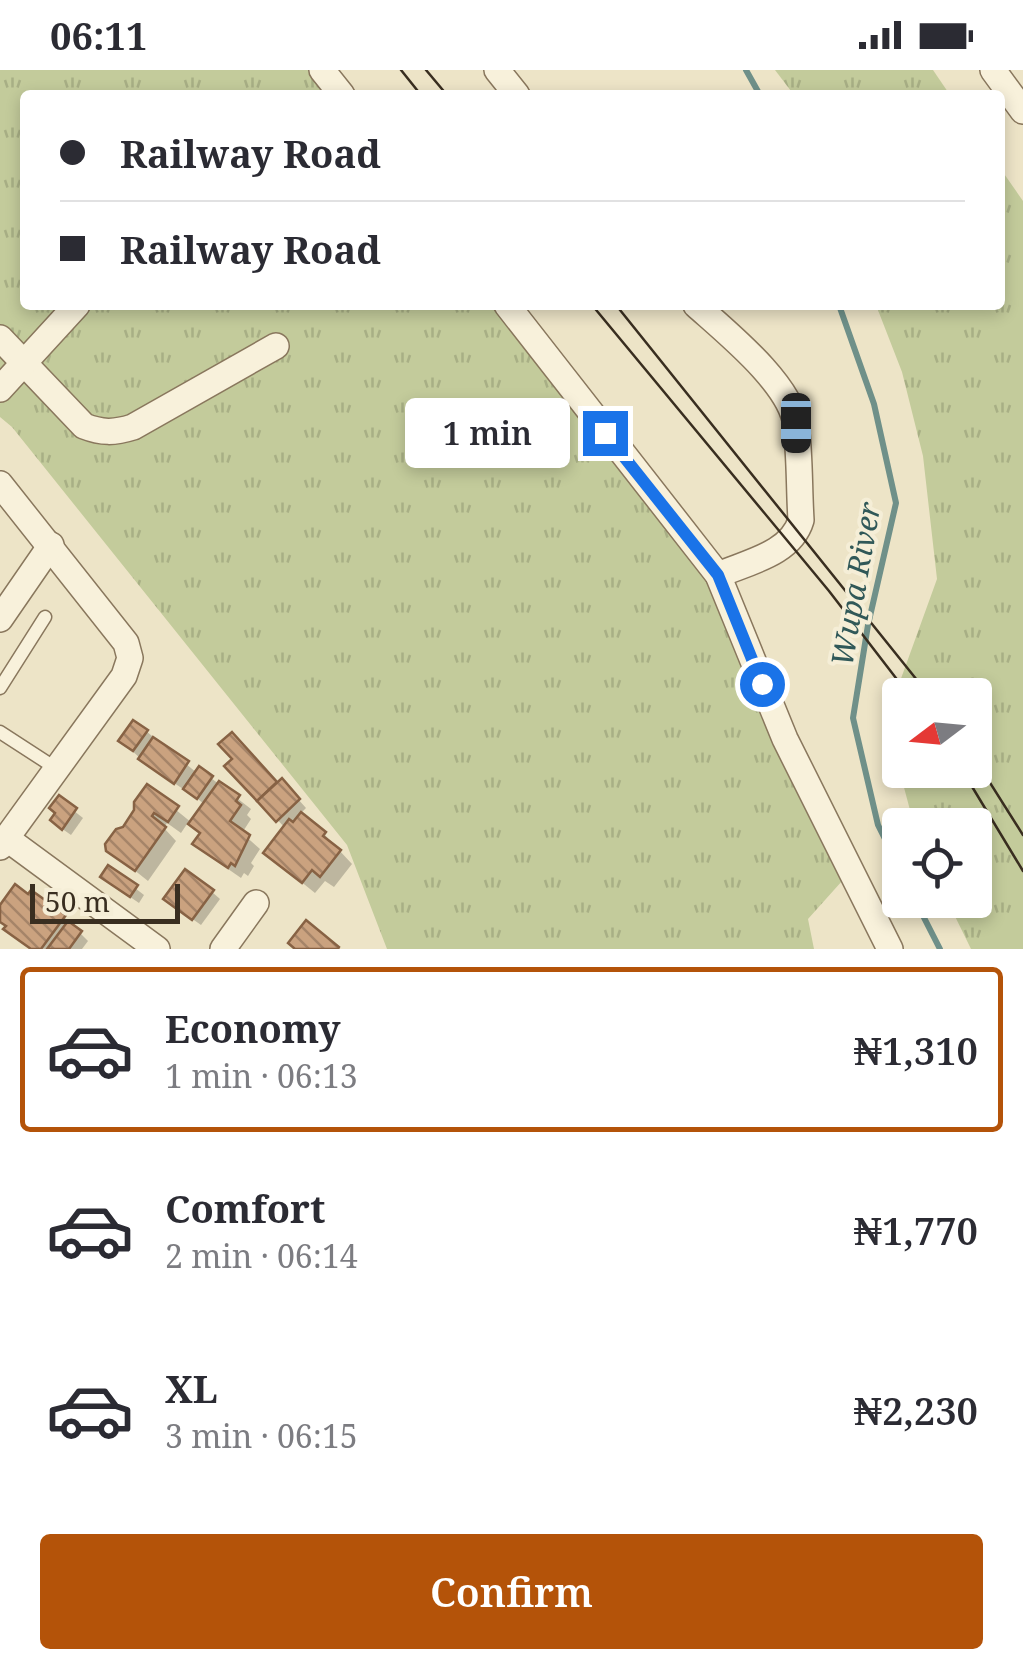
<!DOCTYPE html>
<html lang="en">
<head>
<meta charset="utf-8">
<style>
	:root { --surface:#fff; --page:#f2f2f3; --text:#2b2b33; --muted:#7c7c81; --line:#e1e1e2; --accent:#b45309 }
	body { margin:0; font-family:"Noto Serif",serif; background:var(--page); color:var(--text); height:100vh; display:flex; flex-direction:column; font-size:38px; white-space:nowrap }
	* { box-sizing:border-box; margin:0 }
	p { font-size:32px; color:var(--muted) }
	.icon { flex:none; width:55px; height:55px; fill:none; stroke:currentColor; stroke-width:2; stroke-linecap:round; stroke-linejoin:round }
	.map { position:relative; height:879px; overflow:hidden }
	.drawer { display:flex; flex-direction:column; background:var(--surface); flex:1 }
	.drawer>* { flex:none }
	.guide { position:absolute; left:20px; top:20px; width:985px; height:220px; border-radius:10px; box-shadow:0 5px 15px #0003; display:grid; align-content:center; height:220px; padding:0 40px; background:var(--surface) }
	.needle { width:65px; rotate:254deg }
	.controls { position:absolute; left:882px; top:608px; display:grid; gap:20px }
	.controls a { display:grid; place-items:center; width:110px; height:110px; border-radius:10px; background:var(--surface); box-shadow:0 5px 15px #0003; font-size:50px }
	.scale { position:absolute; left:30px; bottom:25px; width:150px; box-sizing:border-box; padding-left:10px; border:5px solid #392e20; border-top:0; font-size:28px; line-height:35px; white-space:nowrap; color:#392e20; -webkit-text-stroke:8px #f5eed7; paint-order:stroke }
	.end { position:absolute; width:45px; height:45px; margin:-22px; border:12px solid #1a73e8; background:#fff; box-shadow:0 0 0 5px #fff }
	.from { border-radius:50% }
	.bubble { position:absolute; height:70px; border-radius:10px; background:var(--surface); box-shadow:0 5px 15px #0003; font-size:32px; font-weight:600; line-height:70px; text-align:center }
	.car { position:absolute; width:30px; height:60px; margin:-30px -15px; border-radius:12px; box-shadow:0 0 8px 2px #0007; background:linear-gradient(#222 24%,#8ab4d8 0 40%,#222 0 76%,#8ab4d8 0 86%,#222 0) }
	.guide b { display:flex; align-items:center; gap:35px; height:95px; font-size:38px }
	.guide b+b { border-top:2px solid var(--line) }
	.guide i { width:25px; height:25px; background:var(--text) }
	ul { padding:18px 0 0; list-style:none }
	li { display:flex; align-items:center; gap:30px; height:165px; margin:0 20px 15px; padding:0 20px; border:5px solid transparent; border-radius:10px }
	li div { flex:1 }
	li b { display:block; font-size:38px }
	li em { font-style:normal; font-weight:600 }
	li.selected { border-color:var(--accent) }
	li>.icon { width:90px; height:90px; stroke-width:1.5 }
	.cta { display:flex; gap:20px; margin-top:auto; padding:20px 40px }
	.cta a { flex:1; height:115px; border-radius:10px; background:var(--accent); color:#fff; font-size:40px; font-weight:600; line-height:115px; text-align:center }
	.status { display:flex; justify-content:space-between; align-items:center; height:70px; padding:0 50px; background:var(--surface); direction:ltr }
	.status svg { height:28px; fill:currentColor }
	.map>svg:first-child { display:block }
	.grass { fill:url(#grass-tufts); fill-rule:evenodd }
	.shadow { fill:#0003 }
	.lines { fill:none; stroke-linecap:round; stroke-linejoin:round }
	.stream { stroke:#6f9089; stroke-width:6 }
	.building { fill:url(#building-back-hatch); stroke:#876244; stroke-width:2.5 }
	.service-casing { stroke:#89775d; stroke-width:15 }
	.minor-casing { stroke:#89775d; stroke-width:28 }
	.service { stroke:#f8f1db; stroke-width:12 }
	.minor { stroke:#f8f1db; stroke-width:25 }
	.tram { stroke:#392e20; stroke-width:2.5 }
	.route { stroke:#1a73e8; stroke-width:12 }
	.labels { text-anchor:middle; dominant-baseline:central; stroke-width:8; stroke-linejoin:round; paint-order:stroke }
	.water-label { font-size:30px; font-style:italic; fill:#305858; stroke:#f5eed7 }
</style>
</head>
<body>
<div class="status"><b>06:11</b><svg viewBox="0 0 49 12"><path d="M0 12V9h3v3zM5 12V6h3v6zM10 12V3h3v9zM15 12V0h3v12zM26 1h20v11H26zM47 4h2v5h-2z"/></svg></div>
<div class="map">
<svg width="1023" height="879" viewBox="0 0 1023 879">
	<defs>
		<pattern id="grass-tufts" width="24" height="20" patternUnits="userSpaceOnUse" patternTransform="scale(2.5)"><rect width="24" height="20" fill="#c3cb9b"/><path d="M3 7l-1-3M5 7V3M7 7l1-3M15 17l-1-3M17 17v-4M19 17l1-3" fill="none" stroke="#a8af85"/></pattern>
		<pattern id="building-back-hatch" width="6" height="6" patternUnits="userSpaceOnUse" patternTransform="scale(2.5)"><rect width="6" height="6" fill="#caa27f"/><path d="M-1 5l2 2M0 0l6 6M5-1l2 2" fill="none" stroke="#a58468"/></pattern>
	</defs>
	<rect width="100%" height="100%" fill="#ede4c7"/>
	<!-- grass -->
	<g class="grass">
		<polygon points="0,0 322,0 342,25 25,25 25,235 507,235 718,505 851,801 808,849 814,879 387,879 347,775 12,357 0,347"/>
		<polygon points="775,0 933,0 950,25 794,25"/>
		<path d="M1000,98L1023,131V879H971L947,830H975V755H914L886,650L937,509L923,386L902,302L876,235H1000ZM975,625V700H900V625Z"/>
	</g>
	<!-- shadow -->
	<g class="shadow">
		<polygon points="146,661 197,703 211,708 251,739 247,745 251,749 242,763 260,779 251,793 254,796 248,806 244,803 241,808 208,785 196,773 202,764 189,751 181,763 167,753 164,758 176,771 148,811 109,780 124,760 148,717 192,753 205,735 184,717 183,719 149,696 121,671"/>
		<polygon points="232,665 278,715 289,719 306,738 300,744 324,764 352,794 334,817 325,811 315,823 279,794 285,758 228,696 235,689"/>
		<polygon points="59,729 83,748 71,765 61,758"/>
		<polygon points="109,798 144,825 139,833 111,814"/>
		<polygon points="212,822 220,829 201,855 174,836"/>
		<polygon points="0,840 64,847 88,871 82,879 30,879 0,850"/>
	</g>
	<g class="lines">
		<!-- stream -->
		<g class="stream">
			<polyline points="746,0 760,25"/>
			<polyline points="839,235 874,334 896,433 868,555 853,648 878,755 900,799"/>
			<polyline points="915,830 940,879"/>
		</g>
	</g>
	<!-- building -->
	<g class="building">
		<polygon points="133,650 148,660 133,681 118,671"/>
		<polygon points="232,662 277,712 257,731 224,696 232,689 218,674"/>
		<polygon points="153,667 189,691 174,714 138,689"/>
		<polygon points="199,696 213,706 197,729 183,719"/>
		<polygon points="282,708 300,729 276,752 257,731"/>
		<polygon points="219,711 240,725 236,731 241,735 230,751 250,765 235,796 231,793 228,798 192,774 200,763 188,754"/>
		<polygon points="147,714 179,736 168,752 154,743 152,746 166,757 135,801 106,781 105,774 116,759 123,757 134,740 134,732"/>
		<polygon points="59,725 77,738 62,760 50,750 55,743 49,738"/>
		<polygon points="301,742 326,762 323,766 341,780 320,807 312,800 302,813 263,783 289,749 293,752"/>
		<polygon points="108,795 138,815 130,827 100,807"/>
		<polygon points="185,799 214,820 192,850 163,829"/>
		<polygon points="15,814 28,824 31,820 66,845 41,879 31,879 3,859 6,856 0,852 0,835"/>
		<polygon points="306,850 339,877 338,879 295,879 288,873"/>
		<polygon points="68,851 82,861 69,879 47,879"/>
	</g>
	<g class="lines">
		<defs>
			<g id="service">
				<polyline points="0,618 45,547"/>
				<polyline points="0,662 57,699"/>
			</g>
			<g id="minor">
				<polyline points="322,0 342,25"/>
				<polyline points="497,0 517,25"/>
				<polyline points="993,0 1023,41"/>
				<polyline points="507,235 718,505 785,669 890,879"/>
				<path d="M696,235C726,262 791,314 796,355C800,386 799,419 801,450C791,484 748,492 718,505"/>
				<path d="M0,268L84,356C102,363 114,363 133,357L276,276"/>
				<polyline points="0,319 77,235"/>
				<polyline points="0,414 126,573 130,588 124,606 0,777"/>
				<polyline points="0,549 51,475"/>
				<polyline points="6,768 157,879"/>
				<polyline points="223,879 256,833"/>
			</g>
		</defs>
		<!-- service casing -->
		<use href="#service" class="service-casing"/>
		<!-- minor casing -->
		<use href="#minor" class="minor-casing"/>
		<!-- service -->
		<use href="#service" class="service"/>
		<!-- minor -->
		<use href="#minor" class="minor"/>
		<!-- tram -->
		<g class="tram">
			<polyline points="401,0 421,25"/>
			<polyline points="426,0 447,25"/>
			<polyline points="592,235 829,521 909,625"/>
			<polyline points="616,235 929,625"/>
			<polyline points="975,689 1023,765"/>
			<polyline points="962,700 1023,801"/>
		</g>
	</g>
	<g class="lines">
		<!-- route -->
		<polyline class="route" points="605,363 718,505 762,614"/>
	</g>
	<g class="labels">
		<!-- water labels -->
		<g class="water-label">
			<text transform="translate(855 514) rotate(-80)">Wupa River</text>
		</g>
	</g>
</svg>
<div class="controls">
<a><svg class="needle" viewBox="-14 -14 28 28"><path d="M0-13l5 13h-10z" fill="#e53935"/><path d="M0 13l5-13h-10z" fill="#7c7c81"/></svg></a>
<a><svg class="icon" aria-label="locate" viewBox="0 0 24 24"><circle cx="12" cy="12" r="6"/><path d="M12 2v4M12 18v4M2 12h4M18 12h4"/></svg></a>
</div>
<div class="scale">50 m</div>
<i class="end from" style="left:762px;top:614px"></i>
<i class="end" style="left:605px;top:363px"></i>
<div class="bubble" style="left:405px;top:328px;width:165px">1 min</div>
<i class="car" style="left:796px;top:353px;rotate:180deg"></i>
<div class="guide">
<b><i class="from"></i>Railway Road</b>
<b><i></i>Railway Road</b>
</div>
</div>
<section class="drawer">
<ul>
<li class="selected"><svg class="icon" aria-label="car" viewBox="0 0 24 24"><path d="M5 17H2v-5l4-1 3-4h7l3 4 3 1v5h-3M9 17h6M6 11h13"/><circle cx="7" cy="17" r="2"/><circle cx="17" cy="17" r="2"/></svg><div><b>Economy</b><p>1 min · 06:13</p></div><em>₦1,310</em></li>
<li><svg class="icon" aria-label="car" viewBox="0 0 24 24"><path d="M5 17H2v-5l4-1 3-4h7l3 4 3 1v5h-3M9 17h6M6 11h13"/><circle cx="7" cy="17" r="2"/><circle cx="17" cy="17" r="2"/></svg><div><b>Comfort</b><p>2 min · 06:14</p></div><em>₦1,770</em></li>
<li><svg class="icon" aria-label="car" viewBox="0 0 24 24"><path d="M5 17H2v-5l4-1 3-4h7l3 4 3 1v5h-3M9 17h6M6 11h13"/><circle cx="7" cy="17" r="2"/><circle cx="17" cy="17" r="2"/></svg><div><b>XL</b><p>3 min · 06:15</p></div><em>₦2,230</em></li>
</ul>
<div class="cta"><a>Confirm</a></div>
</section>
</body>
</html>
